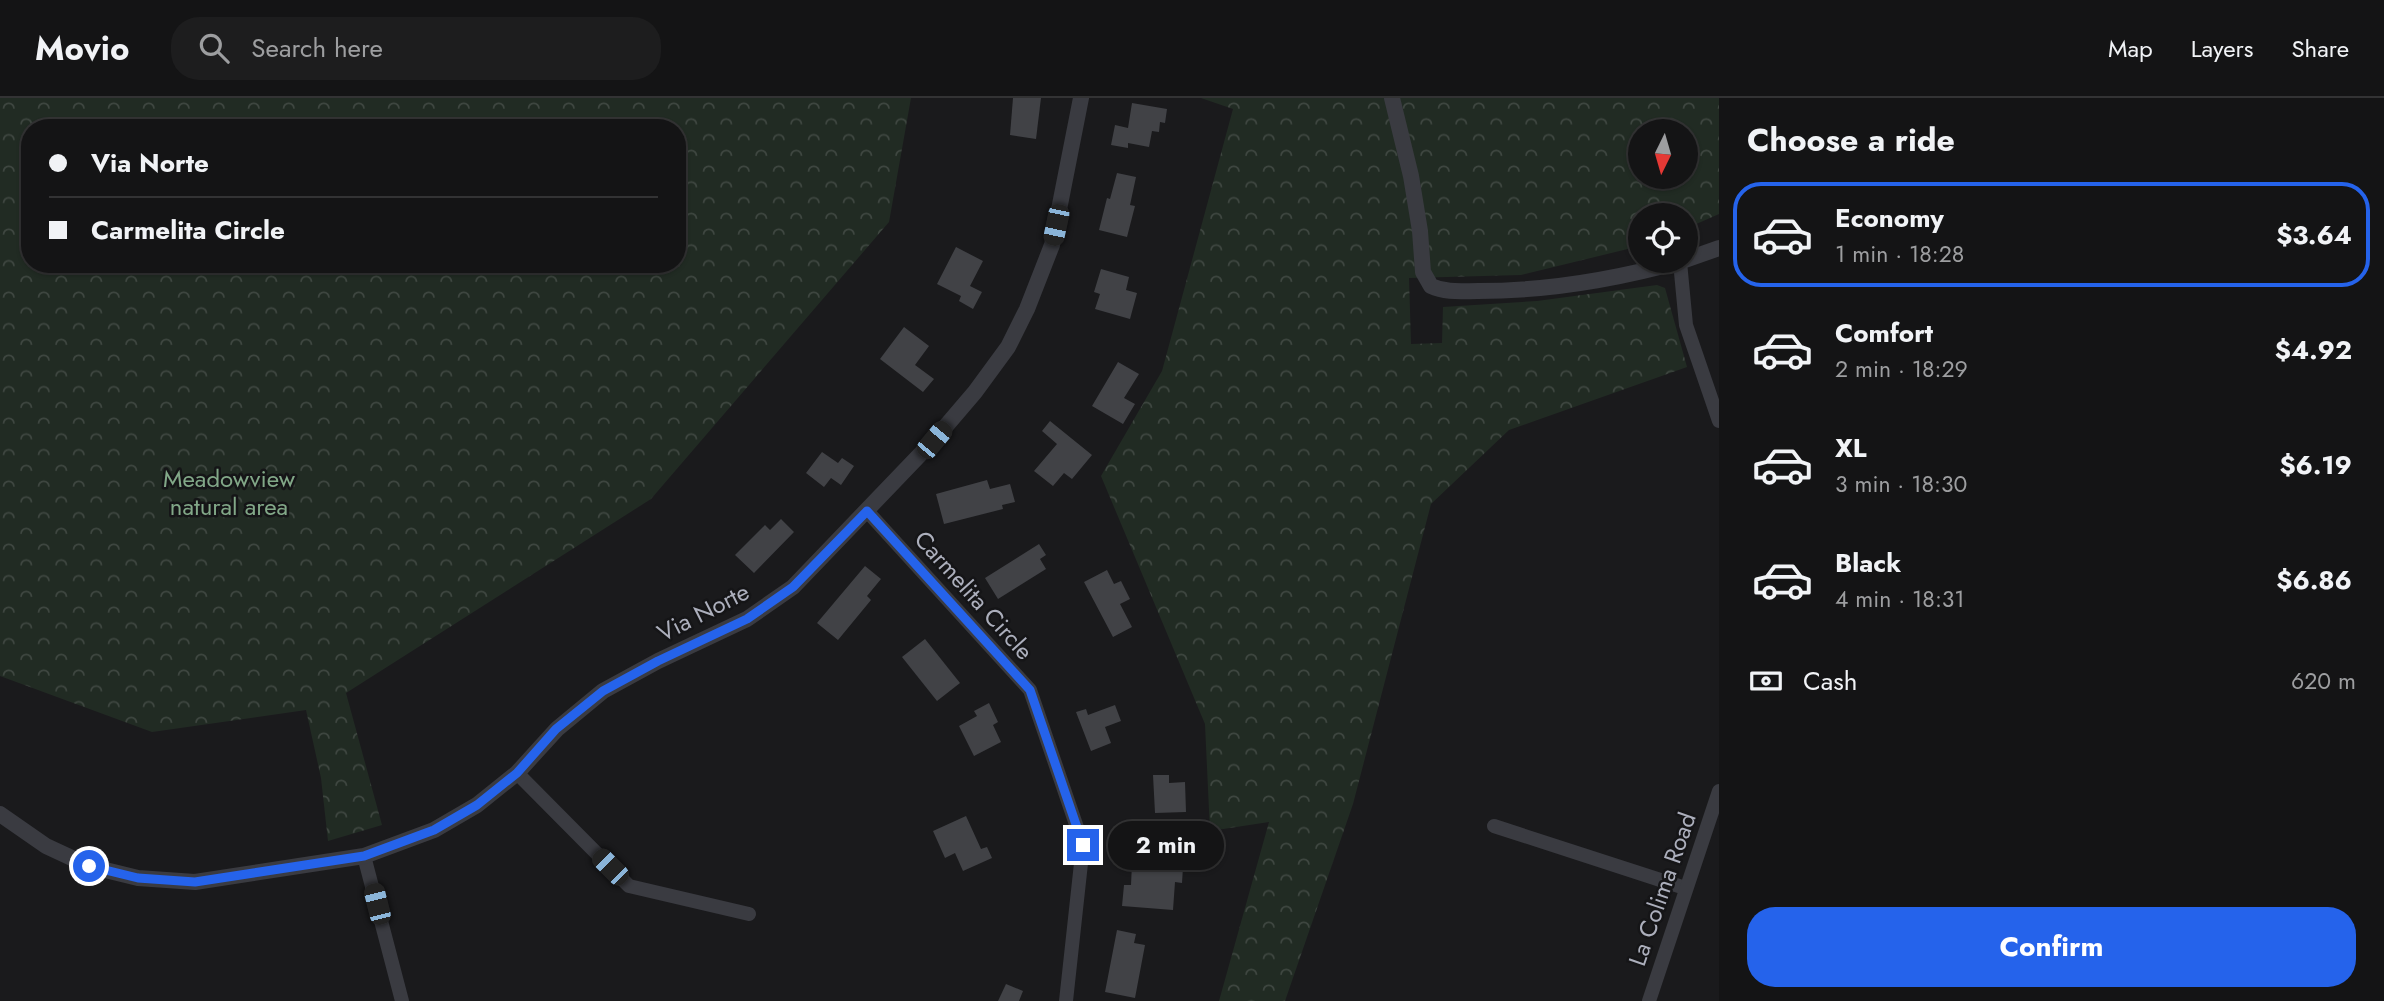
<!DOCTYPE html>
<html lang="en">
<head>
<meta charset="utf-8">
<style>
	:root { --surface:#141415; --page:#1d1d1e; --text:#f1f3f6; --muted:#9d9ea0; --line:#333334; --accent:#2563eb }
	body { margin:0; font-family:Jost,sans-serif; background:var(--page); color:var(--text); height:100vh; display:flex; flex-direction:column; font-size:26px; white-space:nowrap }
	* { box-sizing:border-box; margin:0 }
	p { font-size:23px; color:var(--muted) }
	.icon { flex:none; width:38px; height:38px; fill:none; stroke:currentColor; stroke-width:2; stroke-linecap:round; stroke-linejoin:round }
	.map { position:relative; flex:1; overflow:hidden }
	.side { display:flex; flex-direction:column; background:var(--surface); width:665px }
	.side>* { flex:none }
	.guide { position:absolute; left:21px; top:21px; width:665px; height:154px; border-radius:28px; box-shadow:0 2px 5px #0004,0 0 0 2px var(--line); display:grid; align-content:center; height:154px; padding:0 28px; background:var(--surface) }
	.needle { width:46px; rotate:185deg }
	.buttons { position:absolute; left:1628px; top:21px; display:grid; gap:14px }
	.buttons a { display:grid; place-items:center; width:70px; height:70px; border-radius:50%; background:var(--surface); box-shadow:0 2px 5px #0004,0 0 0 2px var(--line); font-size:35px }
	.end { position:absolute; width:32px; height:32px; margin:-16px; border:9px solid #2563eb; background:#fff; box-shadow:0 0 0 4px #fff }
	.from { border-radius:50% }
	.bubble { position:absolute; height:49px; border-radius:24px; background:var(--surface); box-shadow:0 2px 5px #0004,0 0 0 2px var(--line); font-size:23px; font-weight:700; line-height:49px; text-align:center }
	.car { position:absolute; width:21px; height:42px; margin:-21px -10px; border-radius:9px; box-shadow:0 0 5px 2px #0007; background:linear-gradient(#222 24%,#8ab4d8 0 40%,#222 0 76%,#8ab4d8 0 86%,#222 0) }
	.guide b { display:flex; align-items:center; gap:24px; height:66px; font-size:26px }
	.guide b+b { border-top:2px solid var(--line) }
	.guide i { width:18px; height:18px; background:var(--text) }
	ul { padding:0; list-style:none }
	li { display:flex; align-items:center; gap:21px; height:105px; margin:0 14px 10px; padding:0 14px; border:4px solid transparent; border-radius:28px }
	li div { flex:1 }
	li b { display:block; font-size:26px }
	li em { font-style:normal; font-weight:700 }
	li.active { border-color:var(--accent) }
	li>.icon { width:63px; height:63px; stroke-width:1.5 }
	h2 { padding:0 28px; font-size:32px; line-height:84px }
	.pay { display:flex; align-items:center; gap:18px; height:77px; padding:0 28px; font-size:26px }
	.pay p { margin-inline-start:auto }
	.action { display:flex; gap:14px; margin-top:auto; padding:14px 28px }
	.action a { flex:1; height:80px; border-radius:28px; background:var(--accent); color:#fff; font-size:28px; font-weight:700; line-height:80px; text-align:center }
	header { display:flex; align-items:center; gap:42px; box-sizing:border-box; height:98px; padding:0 35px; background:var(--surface); border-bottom:2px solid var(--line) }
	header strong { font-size:33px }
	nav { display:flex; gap:38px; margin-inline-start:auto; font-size:24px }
	.search { width:490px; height:63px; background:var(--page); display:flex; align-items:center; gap:18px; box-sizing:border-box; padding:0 24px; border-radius:28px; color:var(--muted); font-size:26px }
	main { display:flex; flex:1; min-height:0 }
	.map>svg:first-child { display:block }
	.park { fill:url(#park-crowns); fill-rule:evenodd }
	.building { fill:#414246 }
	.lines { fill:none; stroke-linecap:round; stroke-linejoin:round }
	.minor { stroke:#3a3b41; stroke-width:14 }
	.tertiary { stroke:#3a3b41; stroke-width:16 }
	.route { stroke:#2563eb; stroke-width:9 }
	.labels { text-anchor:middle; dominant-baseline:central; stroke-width:5; stroke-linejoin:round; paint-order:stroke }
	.park-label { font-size:24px; fill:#82a888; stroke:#151517 }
	.street-label { font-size:24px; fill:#acafbc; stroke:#151517 }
</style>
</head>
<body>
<header>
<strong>Movio</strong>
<div class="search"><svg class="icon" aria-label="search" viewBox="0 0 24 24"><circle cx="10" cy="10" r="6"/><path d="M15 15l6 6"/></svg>Search here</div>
<nav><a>Map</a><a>Layers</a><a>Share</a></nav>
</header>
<main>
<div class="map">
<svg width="1719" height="903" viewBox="0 0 1719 903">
	<defs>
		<pattern id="park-crowns" width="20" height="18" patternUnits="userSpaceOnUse" patternTransform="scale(1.75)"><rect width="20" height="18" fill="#212b23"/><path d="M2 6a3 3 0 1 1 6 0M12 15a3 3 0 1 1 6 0" fill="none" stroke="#3f4741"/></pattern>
	</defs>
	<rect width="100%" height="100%" fill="#1a1a1c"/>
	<!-- park -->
	<g class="park">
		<path d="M0,0H911L889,124L651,401L346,595L382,727L328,743L321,680L306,612L152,634L0,578ZM30,30H677V166H30Z"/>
		<path d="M1201,0H1719V116L1685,131V117H1640V148L1521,177L1409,180L1411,246L1442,245L1443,209L1537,203L1657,187L1665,190L1687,269L1509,332L1431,406L1353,706L1285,903H1219L1269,724L1210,733L1205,626L1101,378L1162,273L1233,11ZM1640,33H1685V79H1640Z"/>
	</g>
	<!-- building -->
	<g class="building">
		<polygon points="1013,0 1041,0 1036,41 1010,37"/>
		<polygon points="1132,5 1167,11 1165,25 1160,24 1159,34 1152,33 1149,49 1128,45 1128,50 1111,47 1115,27 1128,30"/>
		<polygon points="1117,75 1136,79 1130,107 1135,108 1127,139 1099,132 1107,100 1110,101"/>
		<polygon points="956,149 983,163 970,188 982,194 973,211 959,203 961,198 937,186"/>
		<polygon points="1101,171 1129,179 1126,192 1137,195 1130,221 1095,211 1100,196 1094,194"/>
		<polygon points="904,229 929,248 915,267 934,281 923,294 880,261"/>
		<polygon points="1118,264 1139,276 1124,300 1135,306 1123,326 1092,308"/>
		<polygon points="1050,323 1092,357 1072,381 1064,375 1053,388 1034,373 1057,346 1042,333"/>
		<polygon points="822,354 838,365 842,360 854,368 841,387 831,380 824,389 806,375"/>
		<polygon points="987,382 990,391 1010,386 1015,404 1002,407 1003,411 944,426 936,396"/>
		<polygon points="781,421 794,434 754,475 735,457 765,427 770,432"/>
		<polygon points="1039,446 1046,457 1040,461 1046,471 998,501 985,480"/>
		<polygon points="865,468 881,481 867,498 871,502 838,542 817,525"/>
		<polygon points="1107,472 1114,486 1121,483 1130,501 1120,506 1132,529 1113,539 1084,484"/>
		<polygon points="925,541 960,585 937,603 902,559"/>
		<polygon points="989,605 998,624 993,627 1001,644 974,658 959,628 977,618 974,613"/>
		<polygon points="1115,607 1121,623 1105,629 1111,645 1091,653 1076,614 1086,611 1088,617"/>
		<polygon points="1153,677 1169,677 1169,685 1185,684 1186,714 1155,715"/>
		<polygon points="966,718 981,751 987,749 992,760 963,773 955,755 945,760 933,733"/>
		<polygon points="1132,765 1183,769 1182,785 1175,784 1173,812 1122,808 1124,787 1131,787"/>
		<polygon points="1117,832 1136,836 1134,845 1145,847 1135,900 1105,894"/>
		<polygon points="1006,886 1023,893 1019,903 998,903"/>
	</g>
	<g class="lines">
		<!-- minor -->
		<g class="minor">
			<polyline points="1680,164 1686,227 1719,323"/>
			<polyline points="867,413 1030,592 1083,747 1066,903"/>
			<polyline points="517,675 629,788 749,816"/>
			<polyline points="1494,728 1685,790"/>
			<polyline points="364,758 402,903"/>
			<polyline points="1649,903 1719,693"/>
		</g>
		<!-- tertiary -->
		<g class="tertiary">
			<path d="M1392,0L1411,78L1420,133L1423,174L1431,188C1446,195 1462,193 1478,193C1547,193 1617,181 1682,163"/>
			<polyline points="1685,162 1719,150"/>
			<polyline points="0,716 46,748 89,768 138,780 195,784 364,758 434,732 477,707 517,675 557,631 603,593 658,563 747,521 793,489 934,342 975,294 1008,249 1027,211 1052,147 1081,0"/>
		</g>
	</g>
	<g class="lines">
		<!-- route -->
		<polyline class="route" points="89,768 138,780 195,784 364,758 434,732 477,707 517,675 556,631 603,593 658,563 747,521 793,489 867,413 1030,592 1083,747"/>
	</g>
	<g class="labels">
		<!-- park labels -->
		<g class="park-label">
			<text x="229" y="380">Meadowview<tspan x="229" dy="28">natural area</tspan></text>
		</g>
		<!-- street labels -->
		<g class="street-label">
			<text transform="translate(974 497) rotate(48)">Carmelita Circle</text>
			<text transform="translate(703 514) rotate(-27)">Via Norte</text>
			<text transform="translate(1662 791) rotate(-71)">La Colima Road</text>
		</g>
	</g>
</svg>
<div class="buttons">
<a><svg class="needle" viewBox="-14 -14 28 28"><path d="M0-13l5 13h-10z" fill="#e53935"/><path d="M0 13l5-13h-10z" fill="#9d9ea0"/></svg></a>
<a><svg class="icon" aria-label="locate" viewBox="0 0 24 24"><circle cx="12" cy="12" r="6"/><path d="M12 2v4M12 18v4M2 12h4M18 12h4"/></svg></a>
</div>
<i class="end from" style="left:89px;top:768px"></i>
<i class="end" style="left:1083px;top:747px"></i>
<div class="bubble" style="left:1108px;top:723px;width:116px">2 min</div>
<i class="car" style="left:1056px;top:127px;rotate:192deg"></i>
<i class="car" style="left:934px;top:342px;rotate:40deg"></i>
<i class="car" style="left:610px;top:769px;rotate:315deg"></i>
<i class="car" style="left:377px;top:806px;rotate:346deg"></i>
<div class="guide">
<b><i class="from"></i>Via Norte</b>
<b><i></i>Carmelita Circle</b>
</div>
</div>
<section class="side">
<h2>Choose a ride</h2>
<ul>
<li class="active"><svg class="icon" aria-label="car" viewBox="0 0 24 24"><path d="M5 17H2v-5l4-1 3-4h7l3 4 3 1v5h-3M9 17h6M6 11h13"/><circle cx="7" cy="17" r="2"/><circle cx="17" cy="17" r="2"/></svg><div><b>Economy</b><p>1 min · 18:28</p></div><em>$3.64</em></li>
<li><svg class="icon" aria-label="car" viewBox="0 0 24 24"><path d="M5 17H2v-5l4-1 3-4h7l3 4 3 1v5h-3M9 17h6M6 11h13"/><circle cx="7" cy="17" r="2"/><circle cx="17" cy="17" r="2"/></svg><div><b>Comfort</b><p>2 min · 18:29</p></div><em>$4.92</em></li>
<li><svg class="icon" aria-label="car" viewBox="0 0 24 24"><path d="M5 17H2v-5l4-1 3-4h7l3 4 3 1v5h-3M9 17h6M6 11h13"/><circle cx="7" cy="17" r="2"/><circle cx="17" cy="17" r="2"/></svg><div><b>XL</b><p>3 min · 18:30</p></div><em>$6.19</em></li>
<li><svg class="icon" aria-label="car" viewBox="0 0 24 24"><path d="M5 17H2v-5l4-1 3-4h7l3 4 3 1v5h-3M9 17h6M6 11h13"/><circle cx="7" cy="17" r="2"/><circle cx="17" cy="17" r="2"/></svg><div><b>Black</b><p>4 min · 18:31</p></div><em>$6.86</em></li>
</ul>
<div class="pay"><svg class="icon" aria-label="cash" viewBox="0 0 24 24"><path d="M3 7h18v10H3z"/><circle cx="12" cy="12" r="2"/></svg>Cash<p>620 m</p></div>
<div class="action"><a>Confirm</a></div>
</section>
</main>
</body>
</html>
